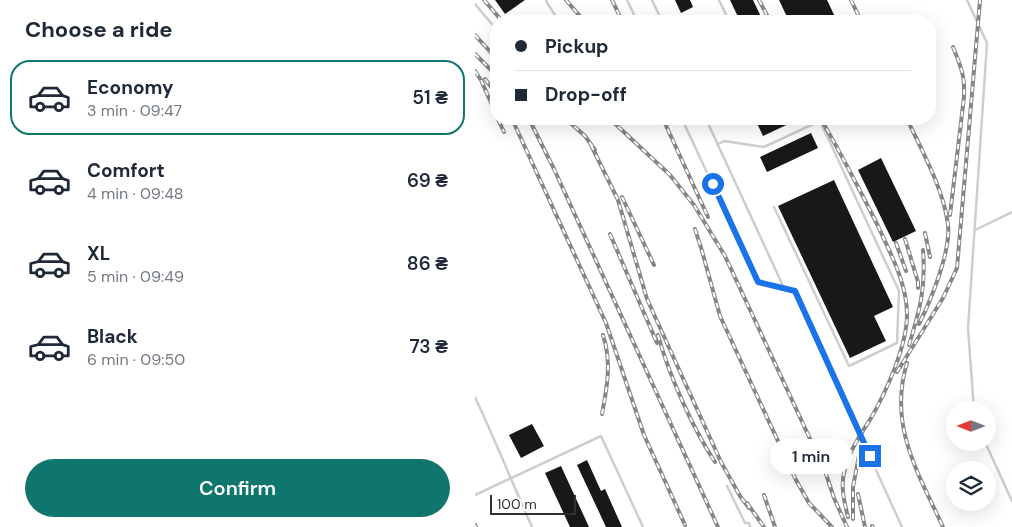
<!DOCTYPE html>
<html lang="en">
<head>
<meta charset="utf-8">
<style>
	:root { --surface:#fff; --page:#f2f2f3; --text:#1f2937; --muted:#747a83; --line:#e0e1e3; --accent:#0f766e }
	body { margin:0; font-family:"DM Sans",sans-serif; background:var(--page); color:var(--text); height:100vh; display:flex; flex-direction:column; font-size:19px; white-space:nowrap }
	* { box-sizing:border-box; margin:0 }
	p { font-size:16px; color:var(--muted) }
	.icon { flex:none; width:28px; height:28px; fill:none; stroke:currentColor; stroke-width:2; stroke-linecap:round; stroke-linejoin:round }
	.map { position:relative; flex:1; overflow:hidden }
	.drawer { display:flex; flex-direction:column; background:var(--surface); width:475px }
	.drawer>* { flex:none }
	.top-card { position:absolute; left:15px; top:15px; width:446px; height:110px; border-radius:20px; box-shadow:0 5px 20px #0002; display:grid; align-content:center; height:110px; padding:0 25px; background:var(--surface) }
	.needle { width:32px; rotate:270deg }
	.fabs { position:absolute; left:471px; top:401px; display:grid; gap:10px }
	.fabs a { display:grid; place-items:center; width:50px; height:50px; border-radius:50%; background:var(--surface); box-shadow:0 5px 20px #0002; font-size:25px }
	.scale { position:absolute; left:15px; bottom:12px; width:86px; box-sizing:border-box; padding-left:5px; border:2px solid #313131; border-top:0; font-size:14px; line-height:18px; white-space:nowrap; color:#313131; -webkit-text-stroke:4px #fff; paint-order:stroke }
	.end { position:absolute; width:22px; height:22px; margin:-11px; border:6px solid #1a73e8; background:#fff; box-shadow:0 0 0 2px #fff }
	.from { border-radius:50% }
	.bubble { position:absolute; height:35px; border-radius:18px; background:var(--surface); box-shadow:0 5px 20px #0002; font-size:16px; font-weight:600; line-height:35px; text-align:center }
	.top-card b { display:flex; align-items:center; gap:18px; height:48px; font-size:19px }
	.top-card b+b { border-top:1px solid var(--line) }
	.top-card i { width:12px; height:12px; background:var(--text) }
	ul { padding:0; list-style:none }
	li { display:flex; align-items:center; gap:15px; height:75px; margin:0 10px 8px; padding:0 15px; border:2px solid transparent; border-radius:20px }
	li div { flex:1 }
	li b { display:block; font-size:19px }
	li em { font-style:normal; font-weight:600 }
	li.selected { border-color:var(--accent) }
	li>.icon { width:45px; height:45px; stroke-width:1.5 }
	h2 { padding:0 25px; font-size:22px; line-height:60px }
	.cta { display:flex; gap:10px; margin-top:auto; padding:10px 25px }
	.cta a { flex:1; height:58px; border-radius:30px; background:var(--accent); color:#fff; font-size:20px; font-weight:600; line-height:58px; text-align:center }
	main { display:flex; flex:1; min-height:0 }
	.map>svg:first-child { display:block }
	.building { fill:#181818 }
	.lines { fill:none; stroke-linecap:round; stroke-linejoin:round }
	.lane { stroke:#cecece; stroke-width:2.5 }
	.rail-casing { stroke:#868686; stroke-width:4 }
	.rail { stroke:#fff; stroke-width:2; stroke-dasharray:5.5; stroke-linecap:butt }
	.lane-bridge { stroke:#cecece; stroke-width:2.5 }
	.route { stroke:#1a73e8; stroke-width:6 }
</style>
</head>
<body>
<main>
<section class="drawer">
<h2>Choose a ride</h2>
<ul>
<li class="selected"><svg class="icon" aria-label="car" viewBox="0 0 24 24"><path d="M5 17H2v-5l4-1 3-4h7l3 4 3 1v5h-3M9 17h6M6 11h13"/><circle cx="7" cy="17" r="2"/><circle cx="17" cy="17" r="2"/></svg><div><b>Economy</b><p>3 min · 09:47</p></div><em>51 ₴</em></li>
<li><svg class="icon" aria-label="car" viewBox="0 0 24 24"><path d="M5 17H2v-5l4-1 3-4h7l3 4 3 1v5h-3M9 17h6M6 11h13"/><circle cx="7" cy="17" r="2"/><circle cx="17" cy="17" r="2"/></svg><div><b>Comfort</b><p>4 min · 09:48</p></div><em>69 ₴</em></li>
<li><svg class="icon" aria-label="car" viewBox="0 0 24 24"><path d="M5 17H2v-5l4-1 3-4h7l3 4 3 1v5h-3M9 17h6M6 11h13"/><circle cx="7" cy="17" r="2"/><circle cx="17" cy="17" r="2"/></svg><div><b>XL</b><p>5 min · 09:49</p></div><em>86 ₴</em></li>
<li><svg class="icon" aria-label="car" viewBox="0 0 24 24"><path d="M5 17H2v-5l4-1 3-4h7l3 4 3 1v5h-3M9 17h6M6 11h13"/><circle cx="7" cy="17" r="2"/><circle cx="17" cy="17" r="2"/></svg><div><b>Black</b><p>6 min · 09:50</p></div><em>73 ₴</em></li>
</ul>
<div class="cta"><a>Confirm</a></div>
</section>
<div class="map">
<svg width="537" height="527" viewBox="0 0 537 527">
	<rect width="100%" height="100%" fill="#fff"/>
	<!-- building -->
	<g class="building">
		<polygon points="20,0 50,0 30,14"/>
		<polygon points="200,0 215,0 218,7 206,13"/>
		<polygon points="255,0 278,0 288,21 265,21"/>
		<polygon points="304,0 352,0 362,21 314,21"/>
		<polygon points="280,119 324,119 288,136"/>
		<polygon points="336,133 343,148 292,172 285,157"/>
		<polygon points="406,158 441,231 418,242 383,170"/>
		<polygon points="359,180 418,307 399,316 411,341 375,358 303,206"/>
		<polygon points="57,424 69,446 46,458 34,435"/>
		<polygon points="112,460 126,491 130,489 147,527 131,527 102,465"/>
		<polygon points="86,466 114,527 95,527 70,473"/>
	</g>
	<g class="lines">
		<!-- lane -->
		<g class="lane">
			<polyline points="71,0 72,3 84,21"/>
			<polyline points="152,0 162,21"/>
			<polyline points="177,0 187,21"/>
			<polyline points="244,0 254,21"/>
			<polyline points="492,0 512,43 493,328 499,410"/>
			<polyline points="0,4 21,29"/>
			<polyline points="207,119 283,282 320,291 338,332"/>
			<polyline points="231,119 309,288"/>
			<polyline points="243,144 249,141 289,147 345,121 424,291 422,343 374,366 299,207"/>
			<polyline points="500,230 537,212"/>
			<path d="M0,397C20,440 38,484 57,527"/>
			<polyline points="510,442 537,501"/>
			<polyline points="252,486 270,523 274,523 275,527"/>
			<polyline points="0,495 126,436 168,527"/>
		</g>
		<defs>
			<g id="rail">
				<polyline points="9,0 27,21"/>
				<polyline points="91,0 109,21"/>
				<polyline points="137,0 147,21"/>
				<polyline points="284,0 295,21"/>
				<polyline points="376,0 386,21"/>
				<polyline points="0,35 21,58"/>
				<polyline points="0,54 21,75"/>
				<polyline points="0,71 6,80 21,114"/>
				<polyline points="10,79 21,93"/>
				<polyline points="23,119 29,132"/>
				<polyline points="37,119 131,323 169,435 210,525"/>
				<polyline points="54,119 79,169 243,527"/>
				<polyline points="91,119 110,136 120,150"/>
				<polyline points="135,119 195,175 219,205 250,256 350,471 359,498 372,527"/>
				<polyline points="188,119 233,217"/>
				<path d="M346,119C366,154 385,190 403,226C416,255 432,283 432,315C432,346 411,392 396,418C386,434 374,451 370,469C365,485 369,501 373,517"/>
				<path d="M432,119C447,151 469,190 473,225C476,251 456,300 444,324"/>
				<polyline points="116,145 143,200 172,299 246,462 265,496 274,508"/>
				<polyline points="147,197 179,265"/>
				<path d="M475,215L489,97C490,75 486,67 478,47"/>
				<polyline points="220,229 227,251 245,316 321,480 334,503 357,527"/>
				<polyline points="450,233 455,257"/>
				<polyline points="135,234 182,343"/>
				<polyline points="430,239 443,282 443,288"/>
				<polyline points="421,243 431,271"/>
				<path d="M183,335C194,375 217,427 240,462"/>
				<path d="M434,345C445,309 451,288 448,250"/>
				<path d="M432,363C413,425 443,473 468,527"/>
				<polyline points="422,372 468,298 482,268 505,0"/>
				<path d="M127,414C132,388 137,362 128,335"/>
				<polyline points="383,494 390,527"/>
				<polyline points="289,495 300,527"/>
				<polyline points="272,503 289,527"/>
				<polyline points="378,519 378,487 386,445"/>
				<polyline points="0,525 1,527"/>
				<polyline points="397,526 398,527"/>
			</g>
		</defs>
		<!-- rail casing -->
		<use href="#rail" class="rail-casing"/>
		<!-- rail -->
		<use href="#rail" class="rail"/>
		<!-- lane-bridge -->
		<polyline class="lane-bridge" points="338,332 427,527"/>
	</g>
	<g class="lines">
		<!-- route -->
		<polyline class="route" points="238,184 283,282 320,291 395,456"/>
	</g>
</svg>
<div class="fabs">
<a><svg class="needle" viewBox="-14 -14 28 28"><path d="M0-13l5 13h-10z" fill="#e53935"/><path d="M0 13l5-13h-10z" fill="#747a83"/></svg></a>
<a><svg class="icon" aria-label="layers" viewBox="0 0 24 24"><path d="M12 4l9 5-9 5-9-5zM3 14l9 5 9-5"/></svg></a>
</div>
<div class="scale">100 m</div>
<i class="end from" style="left:238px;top:184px"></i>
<i class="end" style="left:395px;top:456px"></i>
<div class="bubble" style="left:295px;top:439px;width:82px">1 min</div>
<div class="top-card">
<b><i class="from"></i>Pickup</b>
<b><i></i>Drop-off</b>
</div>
</div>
</main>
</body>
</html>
